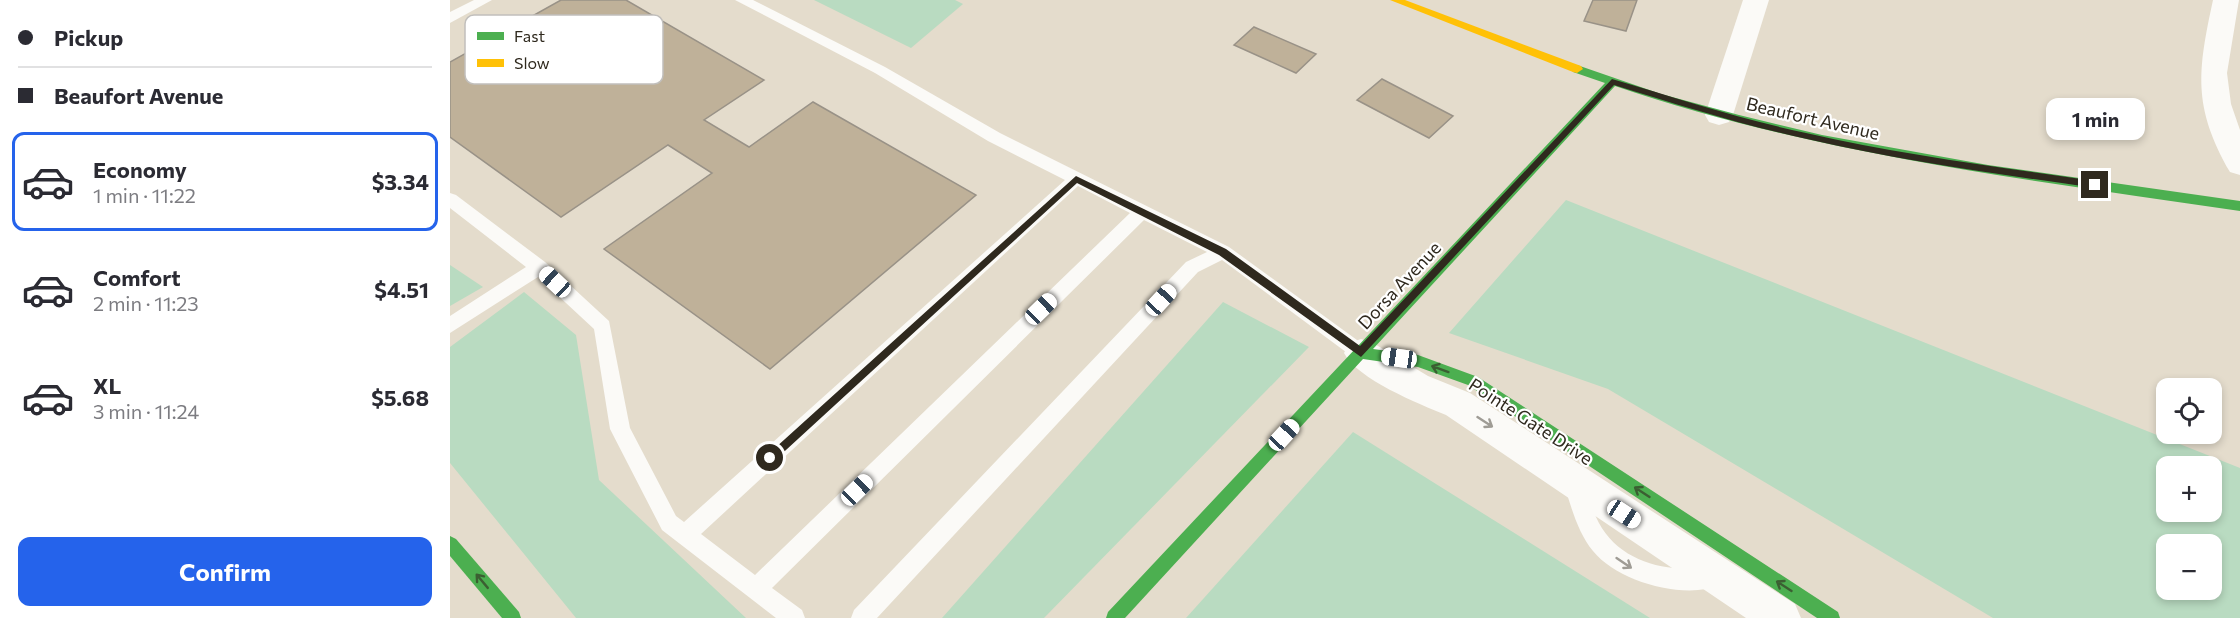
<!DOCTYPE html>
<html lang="en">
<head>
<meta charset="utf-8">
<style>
	:root { --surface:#fff; --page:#f2f2f3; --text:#2b2b33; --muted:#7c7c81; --line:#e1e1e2; --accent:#2563eb }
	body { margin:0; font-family:Commissioner,sans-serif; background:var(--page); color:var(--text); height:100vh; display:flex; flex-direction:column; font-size:22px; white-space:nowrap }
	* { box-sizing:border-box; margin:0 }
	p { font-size:20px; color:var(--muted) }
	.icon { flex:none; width:33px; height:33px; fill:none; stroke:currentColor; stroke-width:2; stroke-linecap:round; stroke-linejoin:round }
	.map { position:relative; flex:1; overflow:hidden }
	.side { display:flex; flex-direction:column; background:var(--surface); width:450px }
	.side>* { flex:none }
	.banner { display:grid; align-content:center; height:132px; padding:0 18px; background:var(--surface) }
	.buttons { position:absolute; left:1706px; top:378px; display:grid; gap:12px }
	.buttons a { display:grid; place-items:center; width:66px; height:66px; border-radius:12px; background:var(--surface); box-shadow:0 3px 9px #0003; font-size:30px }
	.end { position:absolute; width:27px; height:27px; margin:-14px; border:8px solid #2f291e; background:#fff; box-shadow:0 0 0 3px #fff }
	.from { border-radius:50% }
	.bubble { position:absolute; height:42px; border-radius:12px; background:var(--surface); box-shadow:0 3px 9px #0003; font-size:20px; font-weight:700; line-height:42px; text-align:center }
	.car { position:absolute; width:18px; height:36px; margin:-18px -9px; border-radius:8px; box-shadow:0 0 4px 2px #0007; background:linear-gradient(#fff 24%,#345 0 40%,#fff 0 76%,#345 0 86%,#fff 0) }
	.banner b { display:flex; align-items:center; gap:21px; height:57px; font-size:22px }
	.banner b+b { border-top:2px solid var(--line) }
	.banner i { width:15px; height:15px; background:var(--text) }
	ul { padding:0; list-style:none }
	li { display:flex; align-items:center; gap:18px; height:99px; margin:0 12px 9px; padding:0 6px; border:3px solid transparent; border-radius:12px }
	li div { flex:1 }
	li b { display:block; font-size:22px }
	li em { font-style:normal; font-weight:700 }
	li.active { border-color:var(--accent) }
	li>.icon { width:54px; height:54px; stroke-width:1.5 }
	.primary-button { display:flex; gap:12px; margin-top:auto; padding:12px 18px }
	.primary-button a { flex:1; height:69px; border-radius:12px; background:var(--accent); color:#fff; font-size:24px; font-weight:700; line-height:69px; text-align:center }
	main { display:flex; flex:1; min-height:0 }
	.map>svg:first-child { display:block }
	.green { fill:#b9dbc1; fill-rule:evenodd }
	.building { fill:#bfb199; stroke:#999287; stroke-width:1.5 }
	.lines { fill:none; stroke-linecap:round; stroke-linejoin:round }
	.lane { fill:#fbfaf7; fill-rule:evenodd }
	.street { fill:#fbfaf7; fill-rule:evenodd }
	.fast { fill:#4caf50; fill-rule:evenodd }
	.slow { fill:#ffc107; fill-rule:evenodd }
	.oneway { stroke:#3b5f32 }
	.oneway2 { stroke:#9f9c95 }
	.route { fill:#2f291e }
	.labels { text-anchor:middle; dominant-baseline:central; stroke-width:4.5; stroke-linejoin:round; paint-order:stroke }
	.street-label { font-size:18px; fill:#2f291e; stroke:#fff }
	.key { fill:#fff; stroke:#c1bfbc; stroke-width:1.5 }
	.key-label { font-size:16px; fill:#2f291e }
</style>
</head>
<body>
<main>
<section class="side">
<div class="banner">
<b><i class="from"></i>Pickup</b>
<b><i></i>Beaufort Avenue</b>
</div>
<ul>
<li class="active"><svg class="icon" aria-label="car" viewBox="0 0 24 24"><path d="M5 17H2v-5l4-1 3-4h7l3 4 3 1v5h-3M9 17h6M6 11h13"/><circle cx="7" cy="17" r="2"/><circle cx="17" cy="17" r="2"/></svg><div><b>Economy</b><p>1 min · 11:22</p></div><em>$3.34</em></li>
<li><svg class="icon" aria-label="car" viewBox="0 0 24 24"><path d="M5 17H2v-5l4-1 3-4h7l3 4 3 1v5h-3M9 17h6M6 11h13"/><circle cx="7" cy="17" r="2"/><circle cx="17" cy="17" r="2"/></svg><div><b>Comfort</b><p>2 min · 11:23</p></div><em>$4.51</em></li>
<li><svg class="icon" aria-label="car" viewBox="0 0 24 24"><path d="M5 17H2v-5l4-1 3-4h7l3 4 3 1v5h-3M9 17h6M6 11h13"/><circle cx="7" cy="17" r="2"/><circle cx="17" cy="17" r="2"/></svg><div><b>XL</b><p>3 min · 11:24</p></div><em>$5.68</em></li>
</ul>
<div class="primary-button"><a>Confirm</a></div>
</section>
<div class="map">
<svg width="1790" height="618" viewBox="0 0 1790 618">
	<rect width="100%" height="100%" fill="#e4dccc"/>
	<!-- green -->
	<g class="green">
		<polygon points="364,0 505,0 513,4 461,48"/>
		<path d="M1116,200L1790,468V618H1543L1158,389L999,333ZM1716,466H1761V512H1716ZM1716,544H1761V590H1716Z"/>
		<polygon points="0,265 33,287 0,306"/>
		<polygon points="74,292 126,335 149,480 296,618 126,618 0,463 0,347"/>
		<polygon points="773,302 859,347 594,618 492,618"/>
		<polygon points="903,432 1200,618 736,618"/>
	</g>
	<!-- building -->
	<g class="building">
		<polygon points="111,0 176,0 314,80 254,120 299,147 363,102 526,195 320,369 154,249 262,173 218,145 111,217 0,137 0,62"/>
		<polygon points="1143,0 1187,0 1176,31 1134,21"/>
		<polygon points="804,27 866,54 846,73 784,45"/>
		<polygon points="932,79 1003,116 979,138 907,100"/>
	</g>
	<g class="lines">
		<!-- lane -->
		<g class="lane">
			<polygon points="24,0 42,0 0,23 0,12"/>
			<path d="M285,0H303L435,67L550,133L779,247L918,348L920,353L918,358L911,361L904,358L772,260L748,272L427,618H401L404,610L736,262L757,252L694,220L322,588L352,610L355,618H326L212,530L160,429L144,329L88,277L0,333V316L76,267L0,208V193L6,195L95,262L159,321L180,428L226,516L234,522L615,180L538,141L425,73ZM628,186L680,213L305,575L251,534Z"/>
			<path d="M1124,475L1131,477C1137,490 1140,504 1146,517C1160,549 1191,565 1224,568C1239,569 1257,565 1271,571L1274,578L1271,585C1234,600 1168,582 1143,551C1128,533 1121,507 1114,484L1117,477Z"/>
		</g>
		<!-- street -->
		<g class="street">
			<polygon points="1293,0 1319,0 1283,115 1279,122 1269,125 1259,122 1255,115"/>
			<path d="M1763,0H1789L1777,73L1781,104L1790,130V175L1780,172C1742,106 1748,70 1763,0Z"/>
			<path d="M911,339L923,343L978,376L1020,393L1345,604L1351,618H1296L996,415C969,404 907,379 894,353L899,343Z"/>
		</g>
		<!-- fast -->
		<g class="fast">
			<path d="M1127,65L1211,94L1289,115L1372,135L1538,165L1790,201V211C1580,180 1367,155 1165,86L923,349L968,355L1028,377L1388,612L1390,618H1367L1018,385L968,367L913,359L675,618H656L658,612L1155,83L1123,72L1121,69Z"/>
			<polygon points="0,536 6,539 69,612 71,618 52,618 0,556"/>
		</g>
		<!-- slow -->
		<polygon class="slow" points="940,0 955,0 1131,66 1133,69 1127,73 1123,72"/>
	</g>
	<!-- one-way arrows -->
	<defs><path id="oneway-shaft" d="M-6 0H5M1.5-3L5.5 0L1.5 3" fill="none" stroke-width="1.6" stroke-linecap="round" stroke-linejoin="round" transform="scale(1.5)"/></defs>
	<g class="oneway">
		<use href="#oneway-shaft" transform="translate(990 369) rotate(-160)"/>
		<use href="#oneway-shaft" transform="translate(1192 492) rotate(-147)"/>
		<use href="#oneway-shaft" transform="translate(32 581) rotate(-130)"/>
		<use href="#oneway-shaft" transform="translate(1334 586) rotate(-147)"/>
	</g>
	<g class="oneway2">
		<use href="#oneway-shaft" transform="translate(1035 422) rotate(33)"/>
		<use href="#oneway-shaft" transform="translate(1174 563) rotate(34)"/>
	</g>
	<!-- route -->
	<path class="route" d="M1162,79C1227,98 1290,119 1356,133C1452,155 1549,167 1645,181L1650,185L1645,188C1549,174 1452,161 1357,139C1292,125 1228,105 1164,85L911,357L769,255L627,183L324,461L320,462L314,458L626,176L776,249L910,346Z"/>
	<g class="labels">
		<!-- street labels -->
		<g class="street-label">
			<text transform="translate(1363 118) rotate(13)">Beaufort Avenue</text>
			<text transform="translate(949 285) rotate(-47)">Dorsa Avenue</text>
			<text transform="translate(1081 421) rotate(33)">Pointe Gate Drive</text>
		</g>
	</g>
	<!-- legend -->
	<rect x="15" y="15" width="198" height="69" rx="9" class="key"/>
	<rect x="27" y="32" width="27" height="8" fill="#4caf50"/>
	<rect x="27" y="59" width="27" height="8" fill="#ffc107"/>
	<g class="key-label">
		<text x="64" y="42">Fast</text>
		<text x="64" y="69">Slow</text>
	</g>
</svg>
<div class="buttons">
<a><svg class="icon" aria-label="locate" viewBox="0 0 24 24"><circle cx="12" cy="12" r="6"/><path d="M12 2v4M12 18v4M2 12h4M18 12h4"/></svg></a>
<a>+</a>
<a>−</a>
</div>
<i class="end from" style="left:320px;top:458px"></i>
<i class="end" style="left:1645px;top:185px"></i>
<div class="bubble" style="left:1596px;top:98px;width:99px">1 min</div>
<i class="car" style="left:105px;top:282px;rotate:313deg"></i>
<i class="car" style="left:711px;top:300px;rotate:43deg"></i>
<i class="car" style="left:591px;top:309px;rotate:46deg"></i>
<i class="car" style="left:949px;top:358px;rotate:278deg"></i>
<i class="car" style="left:834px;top:435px;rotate:43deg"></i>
<i class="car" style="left:407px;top:490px;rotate:46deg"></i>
<i class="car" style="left:1174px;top:514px;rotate:123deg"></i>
</div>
</main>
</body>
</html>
